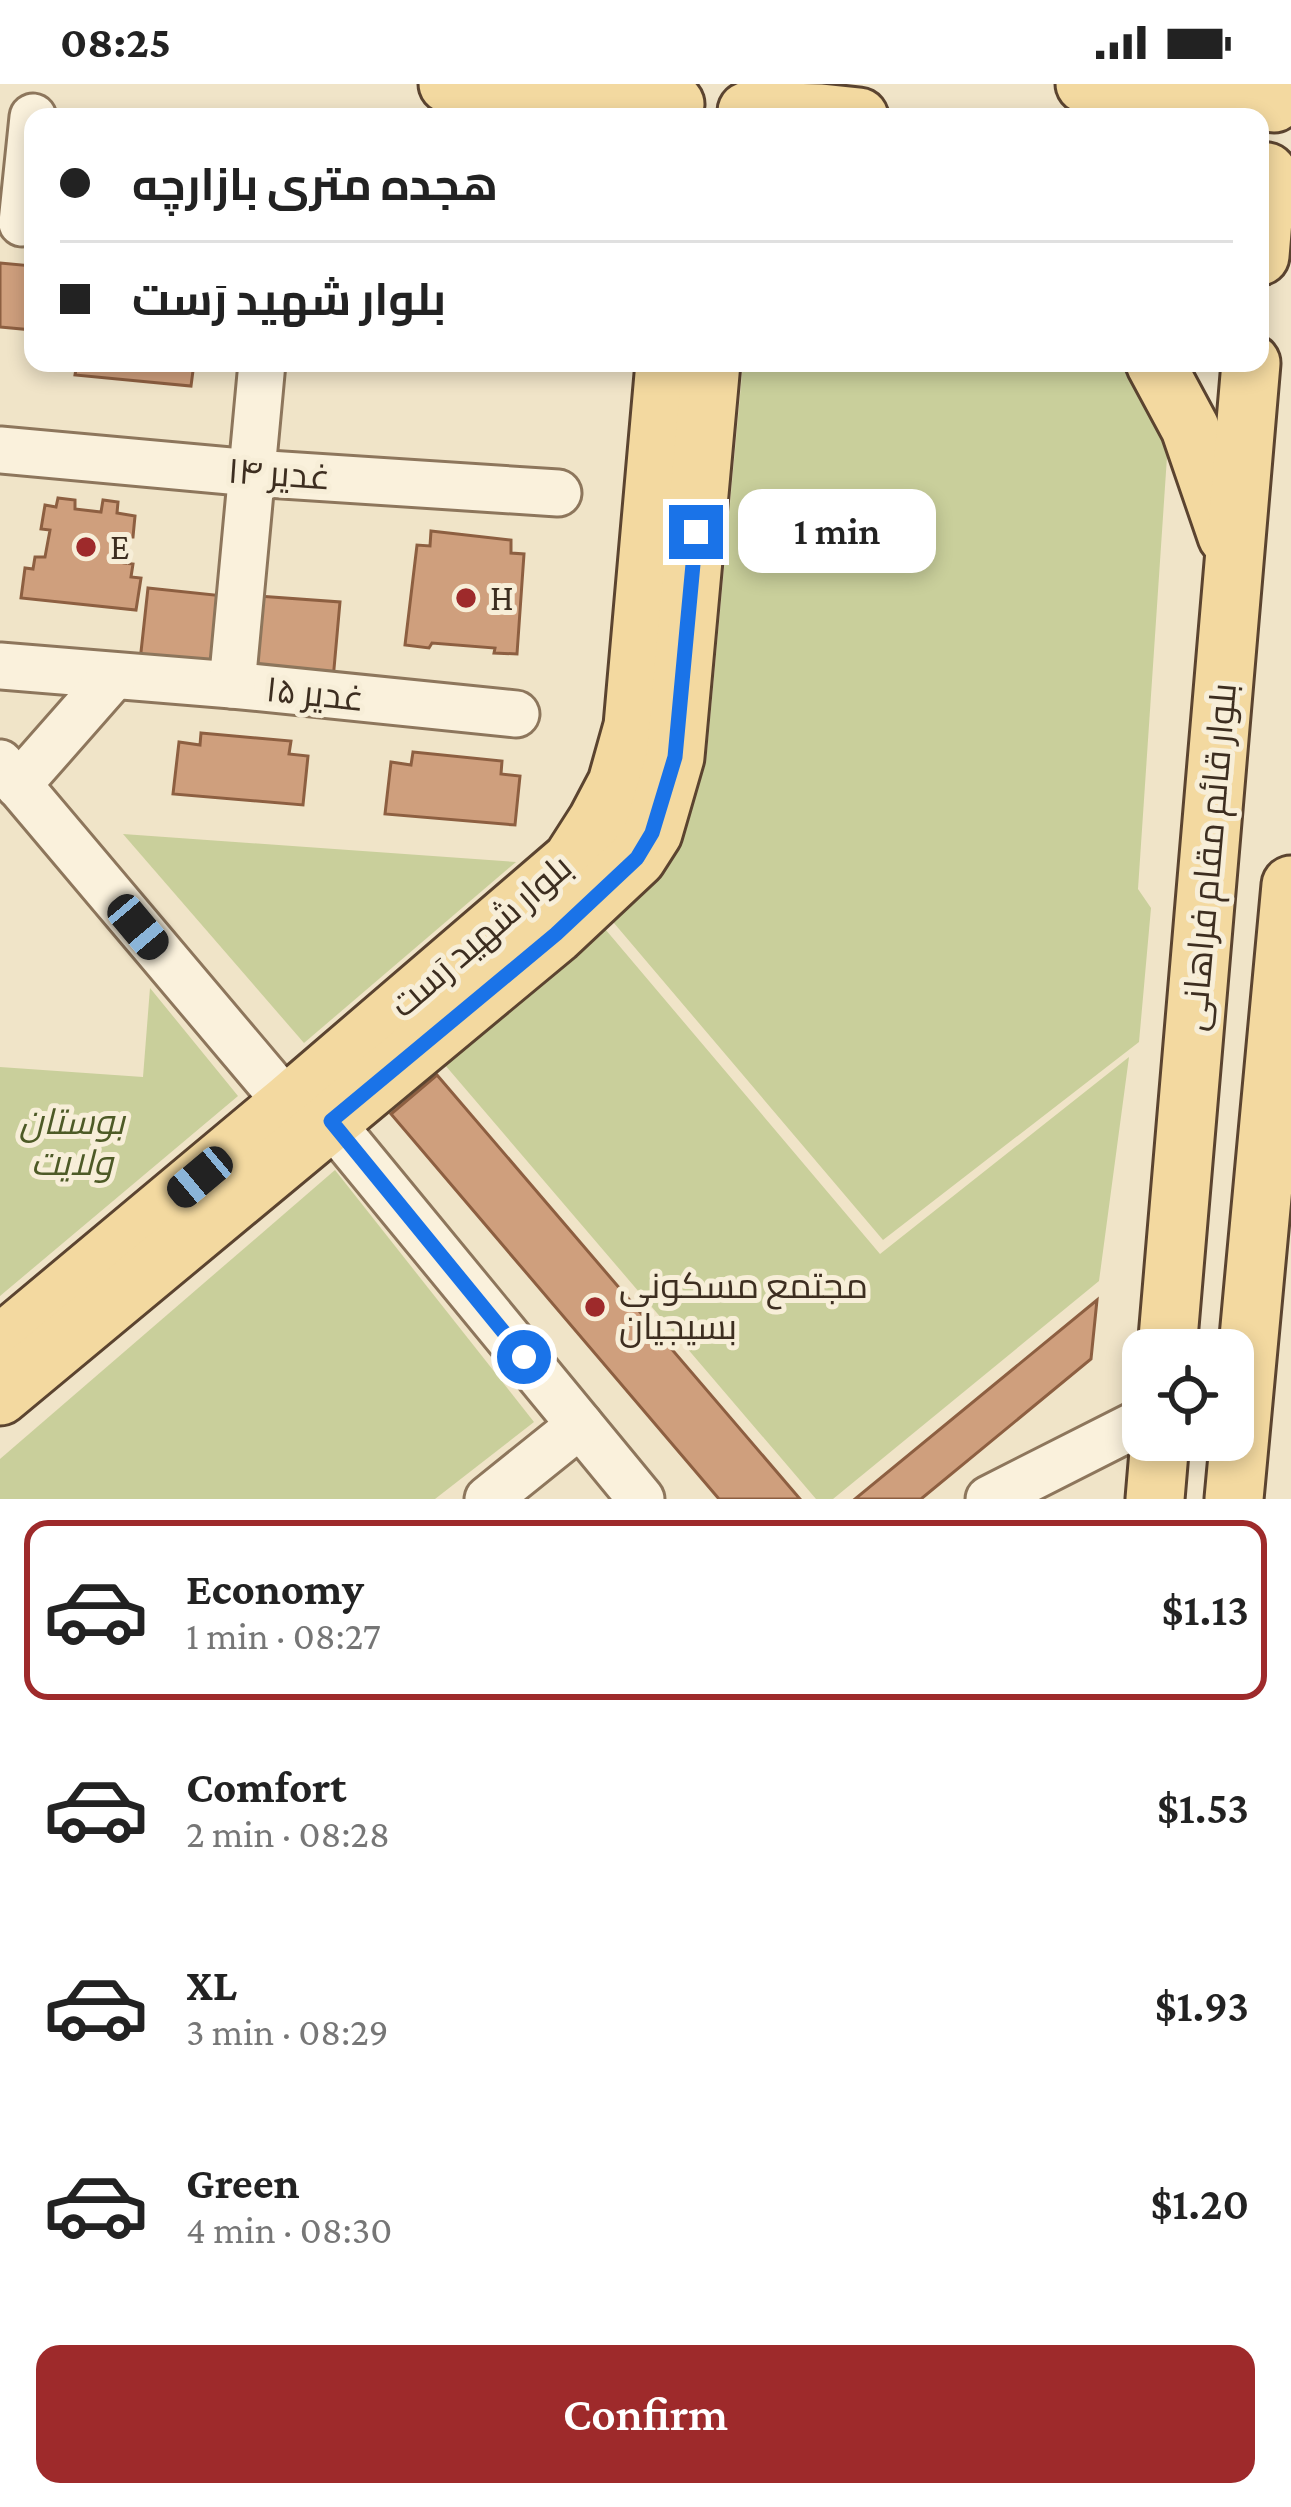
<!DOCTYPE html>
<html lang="en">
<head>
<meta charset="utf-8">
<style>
	:root { --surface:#fff; --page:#f6f6f6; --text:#222; --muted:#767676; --line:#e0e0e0; --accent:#9e2a2b }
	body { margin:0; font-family:"Crimson Pro",Cairo,serif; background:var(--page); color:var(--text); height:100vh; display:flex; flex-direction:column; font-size:45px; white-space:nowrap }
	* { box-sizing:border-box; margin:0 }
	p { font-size:39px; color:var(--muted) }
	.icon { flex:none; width:66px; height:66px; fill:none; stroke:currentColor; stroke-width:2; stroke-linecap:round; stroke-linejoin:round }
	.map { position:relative; height:1415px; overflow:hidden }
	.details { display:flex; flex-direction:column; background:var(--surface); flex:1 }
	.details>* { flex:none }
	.guide { position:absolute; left:24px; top:24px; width:1245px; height:264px; border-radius:24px; box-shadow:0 6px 18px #0003; display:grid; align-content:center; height:264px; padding:0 36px; background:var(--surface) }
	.controls { position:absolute; left:1122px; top:1245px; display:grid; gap:24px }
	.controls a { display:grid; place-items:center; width:132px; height:132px; border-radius:24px; background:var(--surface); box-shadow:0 6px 18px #0003; font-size:60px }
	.end { position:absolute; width:54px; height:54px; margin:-27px; border:15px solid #1a73e8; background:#fff; box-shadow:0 0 0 6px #fff }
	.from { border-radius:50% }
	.bubble { position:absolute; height:84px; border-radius:24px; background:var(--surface); box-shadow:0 6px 18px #0003; font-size:39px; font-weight:600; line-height:84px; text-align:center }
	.car { position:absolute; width:36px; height:72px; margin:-36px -18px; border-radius:15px; box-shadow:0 0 9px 3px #0007; background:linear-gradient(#222 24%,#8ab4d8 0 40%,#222 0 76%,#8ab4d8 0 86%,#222 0) }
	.guide b { display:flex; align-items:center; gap:42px; height:114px; font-size:45px }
	.guide b+b { border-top:3px solid var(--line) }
	.guide i { width:30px; height:30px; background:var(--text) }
	ul { padding:21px 0 0; list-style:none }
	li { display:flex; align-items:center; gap:36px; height:180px; margin:0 24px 18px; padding:0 12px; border:6px solid transparent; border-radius:24px }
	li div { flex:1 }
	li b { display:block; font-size:45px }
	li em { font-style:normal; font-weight:600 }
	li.current { border-color:var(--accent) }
	li>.icon { width:108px; height:108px; stroke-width:1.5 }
	.action { display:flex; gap:24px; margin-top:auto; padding:24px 36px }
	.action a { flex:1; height:138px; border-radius:24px; background:var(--accent); color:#fff; font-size:48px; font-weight:600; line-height:138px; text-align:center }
	.status { display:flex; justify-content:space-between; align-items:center; height:84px; padding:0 60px; background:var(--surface); direction:ltr }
	.status svg { height:33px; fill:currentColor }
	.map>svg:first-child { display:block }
	.green { fill:#c9cf9b }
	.building { fill:#cf9f7d; stroke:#8d5f41; stroke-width:3 }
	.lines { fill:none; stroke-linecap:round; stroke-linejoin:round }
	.minor-casing { stroke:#8d765c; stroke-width:51 }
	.major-casing { stroke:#5b4430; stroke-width:63 }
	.minor { stroke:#faf1dc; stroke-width:45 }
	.major { stroke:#f3d9a0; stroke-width:57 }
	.route { stroke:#1a73e8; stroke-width:15 }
	.poi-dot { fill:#9e2a2b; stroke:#f7eed8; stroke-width:4.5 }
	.labels { text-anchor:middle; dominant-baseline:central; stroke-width:10; stroke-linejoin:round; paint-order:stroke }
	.street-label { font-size:36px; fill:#3d2e20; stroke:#f7eed8 }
	.poi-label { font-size:36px; fill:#3d2e20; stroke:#f7eed8; text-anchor:start }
	.park-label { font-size:36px; font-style:italic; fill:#4d5a26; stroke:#f7eed8 }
</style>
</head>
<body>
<div class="status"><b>08:25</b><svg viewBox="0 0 49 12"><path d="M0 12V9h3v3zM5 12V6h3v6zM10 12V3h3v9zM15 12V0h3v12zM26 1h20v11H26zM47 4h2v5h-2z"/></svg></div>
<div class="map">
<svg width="1291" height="1415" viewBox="0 0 1291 1415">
	<rect width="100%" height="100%" fill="#f0e4c8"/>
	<!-- green -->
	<g class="green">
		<polygon points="743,279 1128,279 1168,358 1138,805 1151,824 1139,958 883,1156 608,832 677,761 706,679"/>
		<polygon points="123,750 516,778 304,959"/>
		<polygon points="600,839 880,1170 1129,973 1099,1197 833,1415 816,1415 439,974"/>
		<polygon points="150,904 238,1012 0,1212 0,983 143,993"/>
		<polygon points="335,1086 534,1338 435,1415 0,1415 0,1375"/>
	</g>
	<!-- building -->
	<g class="building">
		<polygon points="0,179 33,182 33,246 0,243"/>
		<polygon points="77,279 194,279 191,302 75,291"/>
		<polygon points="58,414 75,416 75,425 101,428 103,416 118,418 117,429 135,432 133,453 125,453 124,479 133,480 131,493 141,494 136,526 21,514 25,484 33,485 35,473 45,473 50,446 41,445 45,421 56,423"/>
		<polygon points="431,447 511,456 511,469 524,470 517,570 494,569 495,564 432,559 429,564 405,561 417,461 430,462"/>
		<polygon points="148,504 224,512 216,585 140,577"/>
		<polygon points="258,512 340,518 333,596 252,590"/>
		<polygon points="201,649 291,657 289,670 308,672 303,721 173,710 179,658 200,661"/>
		<polygon points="413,668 502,677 501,690 520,692 515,741 385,730 391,678 411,681"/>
		<polygon points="437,991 800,1415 719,1415 391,1030"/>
		<polygon points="1097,1216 1091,1275 921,1415 855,1415"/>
	</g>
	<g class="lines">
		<defs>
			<g id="minor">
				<polyline points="22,139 33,33"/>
				<polyline points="0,366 252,389 558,409"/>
				<polyline points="0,582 232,601 516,630"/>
				<polyline points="232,601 262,279"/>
				<polyline points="0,679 288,1020"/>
				<polyline points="18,701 113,593"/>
				<polyline points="330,1037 641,1415"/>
				<polyline points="488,1415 580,1341"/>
				<polyline points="989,1415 1143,1337"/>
			</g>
			<g id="major">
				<polyline points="448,0 675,20"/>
				<polyline points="1085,0 1274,19"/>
				<polyline points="747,27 821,29 859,33"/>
				<polyline points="1260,87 1267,88 1260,172"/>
				<polyline points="1155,279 1190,344 1227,452"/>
				<polyline points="0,1261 288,1020 572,776 597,737 617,699 633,642 665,279"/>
				<polyline points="1167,1266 1251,279"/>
				<polyline points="0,1312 556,850 637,774 653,749 675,673 711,279"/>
				<polyline points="1155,1415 1160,1356"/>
				<polyline points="1234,1415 1291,801"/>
			</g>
		</defs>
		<!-- minor casing -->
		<use href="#minor" class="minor-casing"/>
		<!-- major casing -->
		<use href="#major" class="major-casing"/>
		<!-- minor -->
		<use href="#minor" class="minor"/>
		<!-- major -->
		<use href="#major" class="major"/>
	</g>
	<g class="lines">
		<!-- route -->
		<polyline class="route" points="524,1273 331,1037 556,850 637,774 652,749 675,673 696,448"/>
	</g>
	<!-- markers -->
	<g class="poi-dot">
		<circle cx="86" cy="463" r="12"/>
		<circle cx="466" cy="514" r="12"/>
		<circle cx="595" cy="1223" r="12"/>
	</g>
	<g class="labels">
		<!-- street labels -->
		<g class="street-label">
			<text transform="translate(279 390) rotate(4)">غدیر ۱۴</text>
			<text transform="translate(315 610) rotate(6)">غدیر ۱۵</text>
			<text transform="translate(1209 773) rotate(-85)">بلوار قائم مقام فراهانی</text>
			<text transform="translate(481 852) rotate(-41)">بلوار شهید رَست</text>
		</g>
		<!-- poi labels -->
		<g class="poi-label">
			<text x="110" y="463">E</text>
			<text x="490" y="514">H</text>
			<text x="619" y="1202">مجتمع مسکونی<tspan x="619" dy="41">بسیجیان</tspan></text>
		</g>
		<!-- park labels -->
		<g class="park-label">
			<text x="72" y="1038">بوستان<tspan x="72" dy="41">ولایت</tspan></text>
		</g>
	</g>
</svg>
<div class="controls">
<a><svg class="icon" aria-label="locate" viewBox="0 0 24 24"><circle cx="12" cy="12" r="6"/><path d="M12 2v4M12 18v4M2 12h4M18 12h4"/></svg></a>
</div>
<i class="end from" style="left:524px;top:1273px"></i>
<i class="end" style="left:696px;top:448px"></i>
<div class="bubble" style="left:738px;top:405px;width:198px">1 min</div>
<i class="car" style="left:138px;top:843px;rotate:140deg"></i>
<i class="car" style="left:200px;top:1093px;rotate:230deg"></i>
<div class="guide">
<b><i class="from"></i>هجده متری بازارچه</b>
<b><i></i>بلوار شهید رَست</b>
</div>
</div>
<section class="details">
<ul>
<li class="current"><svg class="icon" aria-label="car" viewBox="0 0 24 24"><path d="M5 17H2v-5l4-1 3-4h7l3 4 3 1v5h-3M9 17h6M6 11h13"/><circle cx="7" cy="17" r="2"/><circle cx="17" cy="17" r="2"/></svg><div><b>Economy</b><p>1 min · 08:27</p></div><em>$1.13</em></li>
<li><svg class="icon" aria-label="car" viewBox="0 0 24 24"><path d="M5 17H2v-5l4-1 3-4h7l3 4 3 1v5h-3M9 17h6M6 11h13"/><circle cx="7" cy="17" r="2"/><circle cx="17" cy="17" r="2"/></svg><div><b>Comfort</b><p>2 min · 08:28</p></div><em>$1.53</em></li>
<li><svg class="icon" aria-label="car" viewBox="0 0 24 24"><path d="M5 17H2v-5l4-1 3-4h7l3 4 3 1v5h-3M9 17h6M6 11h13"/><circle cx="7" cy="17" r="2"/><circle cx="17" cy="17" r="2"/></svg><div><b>XL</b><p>3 min · 08:29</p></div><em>$1.93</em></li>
<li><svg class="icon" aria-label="car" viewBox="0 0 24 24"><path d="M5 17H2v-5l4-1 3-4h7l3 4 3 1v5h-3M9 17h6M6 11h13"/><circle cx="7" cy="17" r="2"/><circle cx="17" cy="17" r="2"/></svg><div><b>Green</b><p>4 min · 08:30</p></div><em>$1.20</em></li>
</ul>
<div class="action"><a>Confirm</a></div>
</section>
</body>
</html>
